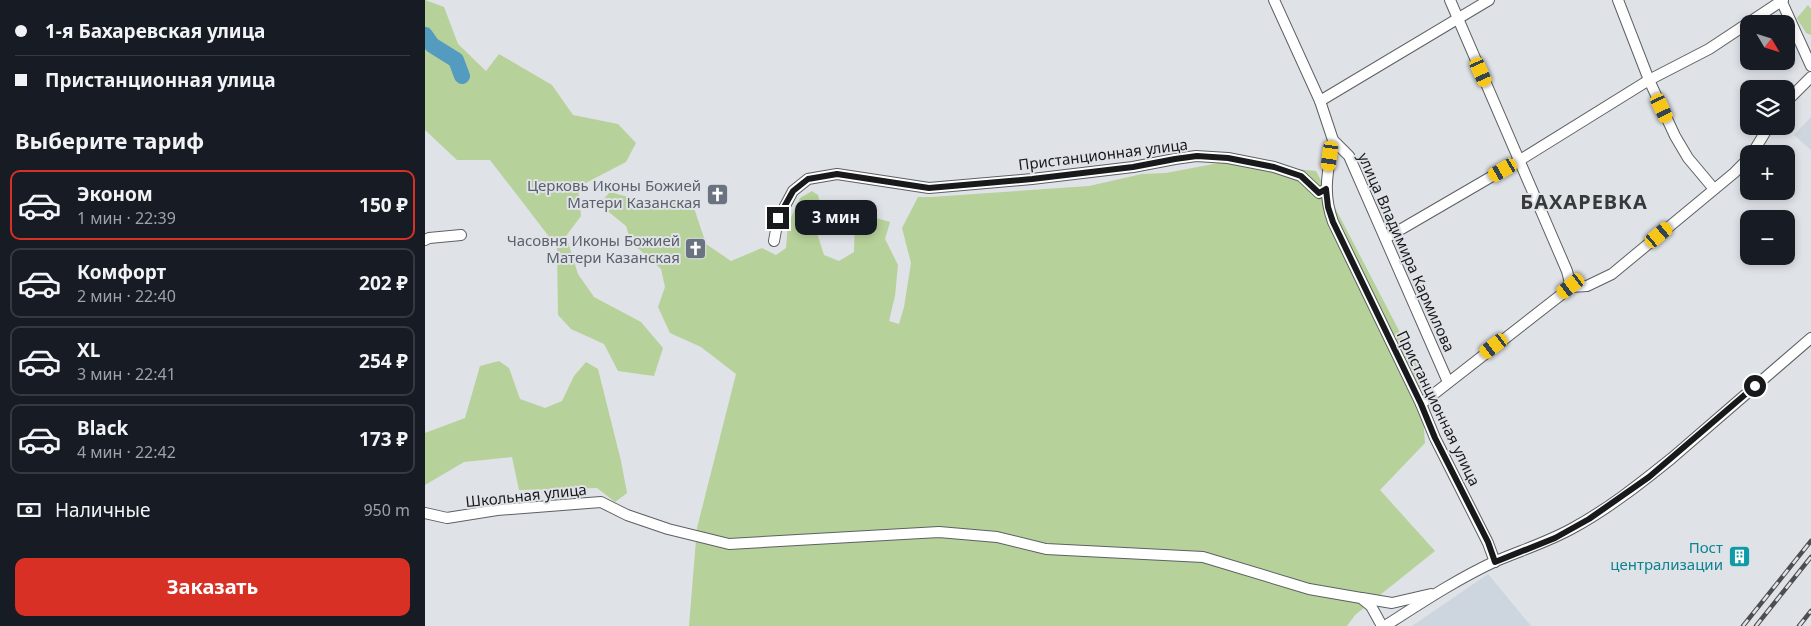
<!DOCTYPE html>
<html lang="ru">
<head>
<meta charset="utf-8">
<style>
	:root { --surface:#171b24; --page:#242831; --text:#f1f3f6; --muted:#9ea1a6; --line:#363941; --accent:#d93025 }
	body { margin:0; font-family:"Noto Sans",sans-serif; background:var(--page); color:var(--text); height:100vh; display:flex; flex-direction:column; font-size:19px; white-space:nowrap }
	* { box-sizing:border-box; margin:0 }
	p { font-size:16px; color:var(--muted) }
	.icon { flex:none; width:28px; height:28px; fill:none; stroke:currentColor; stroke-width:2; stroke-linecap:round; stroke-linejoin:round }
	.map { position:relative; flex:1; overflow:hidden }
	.drawer { display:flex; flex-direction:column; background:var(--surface); width:425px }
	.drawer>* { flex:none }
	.banner { display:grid; align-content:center; height:110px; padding:0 15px; background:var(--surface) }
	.needle { width:32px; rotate:128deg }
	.fabs { position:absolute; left:1315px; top:15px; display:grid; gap:10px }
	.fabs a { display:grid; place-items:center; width:55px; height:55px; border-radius:10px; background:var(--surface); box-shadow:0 2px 8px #0003; font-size:25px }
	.end { position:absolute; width:22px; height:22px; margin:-11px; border:6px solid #18191b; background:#fff; box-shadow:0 0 0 2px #fff }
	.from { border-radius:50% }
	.bubble { position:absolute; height:35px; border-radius:10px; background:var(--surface); box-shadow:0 2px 8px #0003; font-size:16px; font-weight:700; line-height:35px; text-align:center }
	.car { position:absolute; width:15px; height:30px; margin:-15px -8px; border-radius:6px; box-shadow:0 0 4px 1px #0007; background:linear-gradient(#f5c518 24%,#345 0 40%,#f5c518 0 76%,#345 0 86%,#f5c518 0) }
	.banner b { display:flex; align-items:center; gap:18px; height:48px; font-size:19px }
	.banner b+b { border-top:1px solid var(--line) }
	.banner i { width:12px; height:12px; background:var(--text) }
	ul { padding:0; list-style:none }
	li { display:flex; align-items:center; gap:15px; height:70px; margin:0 10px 8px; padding:0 5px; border:2px solid var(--line); border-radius:10px }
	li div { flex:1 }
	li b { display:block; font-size:19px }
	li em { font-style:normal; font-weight:700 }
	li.selected { border-color:var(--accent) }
	li>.icon { width:45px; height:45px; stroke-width:1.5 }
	h2 { padding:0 15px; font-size:22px; line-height:60px }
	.pay { display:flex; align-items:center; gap:12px; height:55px; padding:0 15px; font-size:19px }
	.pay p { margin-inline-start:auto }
	.primary-button { display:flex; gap:10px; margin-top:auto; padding:10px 15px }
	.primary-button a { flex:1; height:58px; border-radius:10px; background:var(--accent); color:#fff; font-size:20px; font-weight:700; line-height:58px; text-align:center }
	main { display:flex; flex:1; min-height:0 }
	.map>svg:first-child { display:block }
	.built { fill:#cdd6df }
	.green { fill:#b7d19a }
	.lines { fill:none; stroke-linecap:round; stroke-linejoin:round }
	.river { stroke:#549bc0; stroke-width:16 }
	.street-casing { stroke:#5d6063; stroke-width:12 }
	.street { stroke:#fff; stroke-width:10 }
	.rail-casing { stroke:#4c4e50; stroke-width:4.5 }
	.rail { stroke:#dfe2e6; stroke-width:2.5; stroke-dasharray:8; stroke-linecap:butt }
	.route { stroke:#18191b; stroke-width:6 }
	.labels { text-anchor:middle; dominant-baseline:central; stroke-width:4; stroke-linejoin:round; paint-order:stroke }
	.street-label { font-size:15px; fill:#18191b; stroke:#dfe2e6 }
	.worship-label { font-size:15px; fill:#5b616d; stroke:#dfe2e6; text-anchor:end }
	.culture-label { font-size:15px; fill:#0d838f; stroke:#dfe2e6; text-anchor:end }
	.district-label { font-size:20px; font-weight:bold; letter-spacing:1px; fill:#373a3d; stroke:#dfe2e6 }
</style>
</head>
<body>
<main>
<section class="drawer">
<div class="banner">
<b><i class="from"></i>1-я Бахаревская улица</b>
<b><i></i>Пристанционная улица</b>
</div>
<h2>Выберите тариф</h2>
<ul>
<li class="selected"><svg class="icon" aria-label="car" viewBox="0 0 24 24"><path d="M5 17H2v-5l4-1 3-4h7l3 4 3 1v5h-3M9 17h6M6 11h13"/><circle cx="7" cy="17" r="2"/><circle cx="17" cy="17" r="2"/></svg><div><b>Эконом</b><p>1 мин · 22:39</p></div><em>150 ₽</em></li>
<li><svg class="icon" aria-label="car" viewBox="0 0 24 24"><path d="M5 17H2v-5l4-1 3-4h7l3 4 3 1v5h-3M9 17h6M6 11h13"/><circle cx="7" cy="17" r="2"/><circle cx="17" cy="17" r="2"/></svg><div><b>Комфорт</b><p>2 мин · 22:40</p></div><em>202 ₽</em></li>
<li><svg class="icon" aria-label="car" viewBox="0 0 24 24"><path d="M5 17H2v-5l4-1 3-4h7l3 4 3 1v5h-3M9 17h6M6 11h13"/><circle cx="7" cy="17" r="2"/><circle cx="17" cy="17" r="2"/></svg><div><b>XL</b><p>3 мин · 22:41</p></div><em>254 ₽</em></li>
<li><svg class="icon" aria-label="car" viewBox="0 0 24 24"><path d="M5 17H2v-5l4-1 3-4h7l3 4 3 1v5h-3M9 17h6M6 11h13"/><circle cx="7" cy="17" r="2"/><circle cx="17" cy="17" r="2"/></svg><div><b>Black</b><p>4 мин · 22:42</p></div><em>173 ₽</em></li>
</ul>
<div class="pay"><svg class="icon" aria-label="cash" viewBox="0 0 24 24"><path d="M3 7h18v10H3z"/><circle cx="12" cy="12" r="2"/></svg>Наличные<p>950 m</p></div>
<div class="primary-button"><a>Заказать</a></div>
</section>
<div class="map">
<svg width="1386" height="626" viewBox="0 0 1386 626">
	<rect width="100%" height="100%" fill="#dfe2e6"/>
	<!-- built -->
	<g class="built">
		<polygon points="1386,117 1386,150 1369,135"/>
		<polygon points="1063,574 1106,626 987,626"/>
	</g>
	<!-- green -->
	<g class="green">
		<polygon points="0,0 19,7 33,44 61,71 74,54 127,85 148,115 193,124 211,143 201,162 153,187 156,216 141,236 153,274 169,297 216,322 238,348 229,376 193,371 179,344 146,329 133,315 132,247 65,160 32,160 0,130"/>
		<polygon points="1383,5 1386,9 1386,35 1381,33 1372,18"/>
		<polygon points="799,162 891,171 994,369 1000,443 955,490 1010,551 930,615 922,626 264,626 272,528 311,374 276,347 245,333 233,307 240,287 236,269 206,242 201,226 174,204 185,192 229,204 267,202 281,244 306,261 337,248 351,255 361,248 363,224 375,198 387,191 393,195 397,211 391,230 399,255 414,261 429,252 430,219 441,215 465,222 460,239 473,265 470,296 464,321 474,324 479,307 486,263 477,228 493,197 507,197 664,186 717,174 741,173"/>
		<polygon points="74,361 84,368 95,399 120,408 137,401 149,376 161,362 173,369 196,461 202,493 190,502 172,488 94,490 87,457 39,462 0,485 0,433 40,418 55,366"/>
	</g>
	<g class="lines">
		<!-- river -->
		<polyline class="river" points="0,35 7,45 31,60 37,76"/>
		<defs>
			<g id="street">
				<polyline points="849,0 895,101 908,140 924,156 1023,382"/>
				<polyline points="1025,0 1142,271 1146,287"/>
				<polyline points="1193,0 1224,80 1250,136 1263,158 1289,189"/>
				<polyline points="1356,0 1386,66"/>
				<polyline points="895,101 1064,0"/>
				<polyline points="1361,102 1386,77"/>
				<path d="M908,140C903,172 897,191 908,222L996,404L1010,438L1063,543L1070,562"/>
				<polyline points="1327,154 1344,126"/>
				<polyline points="961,238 1095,160 1224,80 1284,49 1358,0"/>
				<polyline points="0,240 4,238 36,235"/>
				<polyline points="349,241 353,219 368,191 383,179 412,174 504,188 607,179 708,167 750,159 771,156 803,158 849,167 876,176 894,193 901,189"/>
				<polyline points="996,404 1146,287 1162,286 1187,274 1309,173 1324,158"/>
				<polyline points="0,513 22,518 72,510 176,502 202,515 243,529 304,544 514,532 572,537 621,549 778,557 884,589 936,598 946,606 957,626"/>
				<polyline points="937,598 967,603 1006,594"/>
				<path d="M960,626C996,603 1032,579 1071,561C1097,550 1123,542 1148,528C1183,509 1216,483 1247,458L1386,338"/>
			</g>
		</defs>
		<!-- street casing -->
		<use href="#street" class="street-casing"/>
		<!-- street -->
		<use href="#street" class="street"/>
		<defs>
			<g id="rail">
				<polyline points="1318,626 1386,541"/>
				<polyline points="1331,626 1386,557"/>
				<polyline points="1374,626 1386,611"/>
			</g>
		</defs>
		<!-- rail casing -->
		<use href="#rail" class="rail-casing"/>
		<!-- rail -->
		<use href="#rail" class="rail"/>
	</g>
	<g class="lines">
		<!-- route -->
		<polyline class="route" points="353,218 368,191 383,179 412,174 504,188 607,179 708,167 750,159 772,156 803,158 849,167 876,176 894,193 901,189 903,207 908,222 996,404 1010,438 1063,542 1070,562 1130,538 1164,519 1224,477 1330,386"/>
	</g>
	<!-- icons -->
	<defs>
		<symbol id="church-square" viewBox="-11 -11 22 22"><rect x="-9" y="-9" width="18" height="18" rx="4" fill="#6b7280" stroke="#dfe2e6"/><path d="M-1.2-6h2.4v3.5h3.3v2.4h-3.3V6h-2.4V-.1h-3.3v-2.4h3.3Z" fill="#fff"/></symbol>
		<symbol id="building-square" viewBox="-11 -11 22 22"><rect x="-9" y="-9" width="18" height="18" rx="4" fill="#0f9aa8" stroke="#dfe2e6"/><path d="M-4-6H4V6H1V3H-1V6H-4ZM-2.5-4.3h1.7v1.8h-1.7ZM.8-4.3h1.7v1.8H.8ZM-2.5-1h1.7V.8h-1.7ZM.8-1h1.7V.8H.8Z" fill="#fff"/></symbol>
	</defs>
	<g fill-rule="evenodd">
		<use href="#church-square" x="280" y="182" width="25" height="25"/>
		<use href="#church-square" x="258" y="236" width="25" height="25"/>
		<use href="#building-square" x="1302" y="544" width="25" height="25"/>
	</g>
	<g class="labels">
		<!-- street labels -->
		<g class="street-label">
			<text transform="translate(678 154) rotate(-7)">Пристанционная улица</text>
			<text transform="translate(982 252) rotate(66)">улица Владимира Кармилова</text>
			<text transform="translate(1014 408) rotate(64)">Пристанционная улица</text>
			<text transform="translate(101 495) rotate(-6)">Школьная улица</text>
		</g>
		<!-- worship labels -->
		<g class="worship-label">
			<text x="276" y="185">Церковь Иконы Божией<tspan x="276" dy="17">Матери Казанская</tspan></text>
			<text x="255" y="240">Часовня Иконы Божией<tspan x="255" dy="17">Матери Казанская</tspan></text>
		</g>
		<!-- culture labels -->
		<g class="culture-label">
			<text x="1298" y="547">Пост<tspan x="1298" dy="17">централизации</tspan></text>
		</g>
		<!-- district labels -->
		<g class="district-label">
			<text x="1159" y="201">БАХАРЕВКА</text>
		</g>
	</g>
</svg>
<div class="fabs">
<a><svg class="needle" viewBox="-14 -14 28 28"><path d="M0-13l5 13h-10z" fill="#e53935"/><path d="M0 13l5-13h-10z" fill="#9ea1a6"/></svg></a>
<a><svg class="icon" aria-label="layers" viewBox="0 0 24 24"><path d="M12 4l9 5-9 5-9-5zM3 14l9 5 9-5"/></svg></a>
<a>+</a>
<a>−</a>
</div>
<i class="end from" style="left:1330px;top:386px"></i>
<i class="end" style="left:353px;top:218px"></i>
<div class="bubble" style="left:370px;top:200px;width:82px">3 мин</div>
<i class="car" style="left:1056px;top:72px;rotate:156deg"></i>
<i class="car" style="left:1237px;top:108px;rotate:155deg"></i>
<i class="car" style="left:905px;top:156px;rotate:188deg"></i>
<i class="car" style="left:1078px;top:170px;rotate:240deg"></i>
<i class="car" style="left:1234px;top:235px;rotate:50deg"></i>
<i class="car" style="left:1146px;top:286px;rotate:232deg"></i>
<i class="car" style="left:1069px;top:346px;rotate:233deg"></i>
</div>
</main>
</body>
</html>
